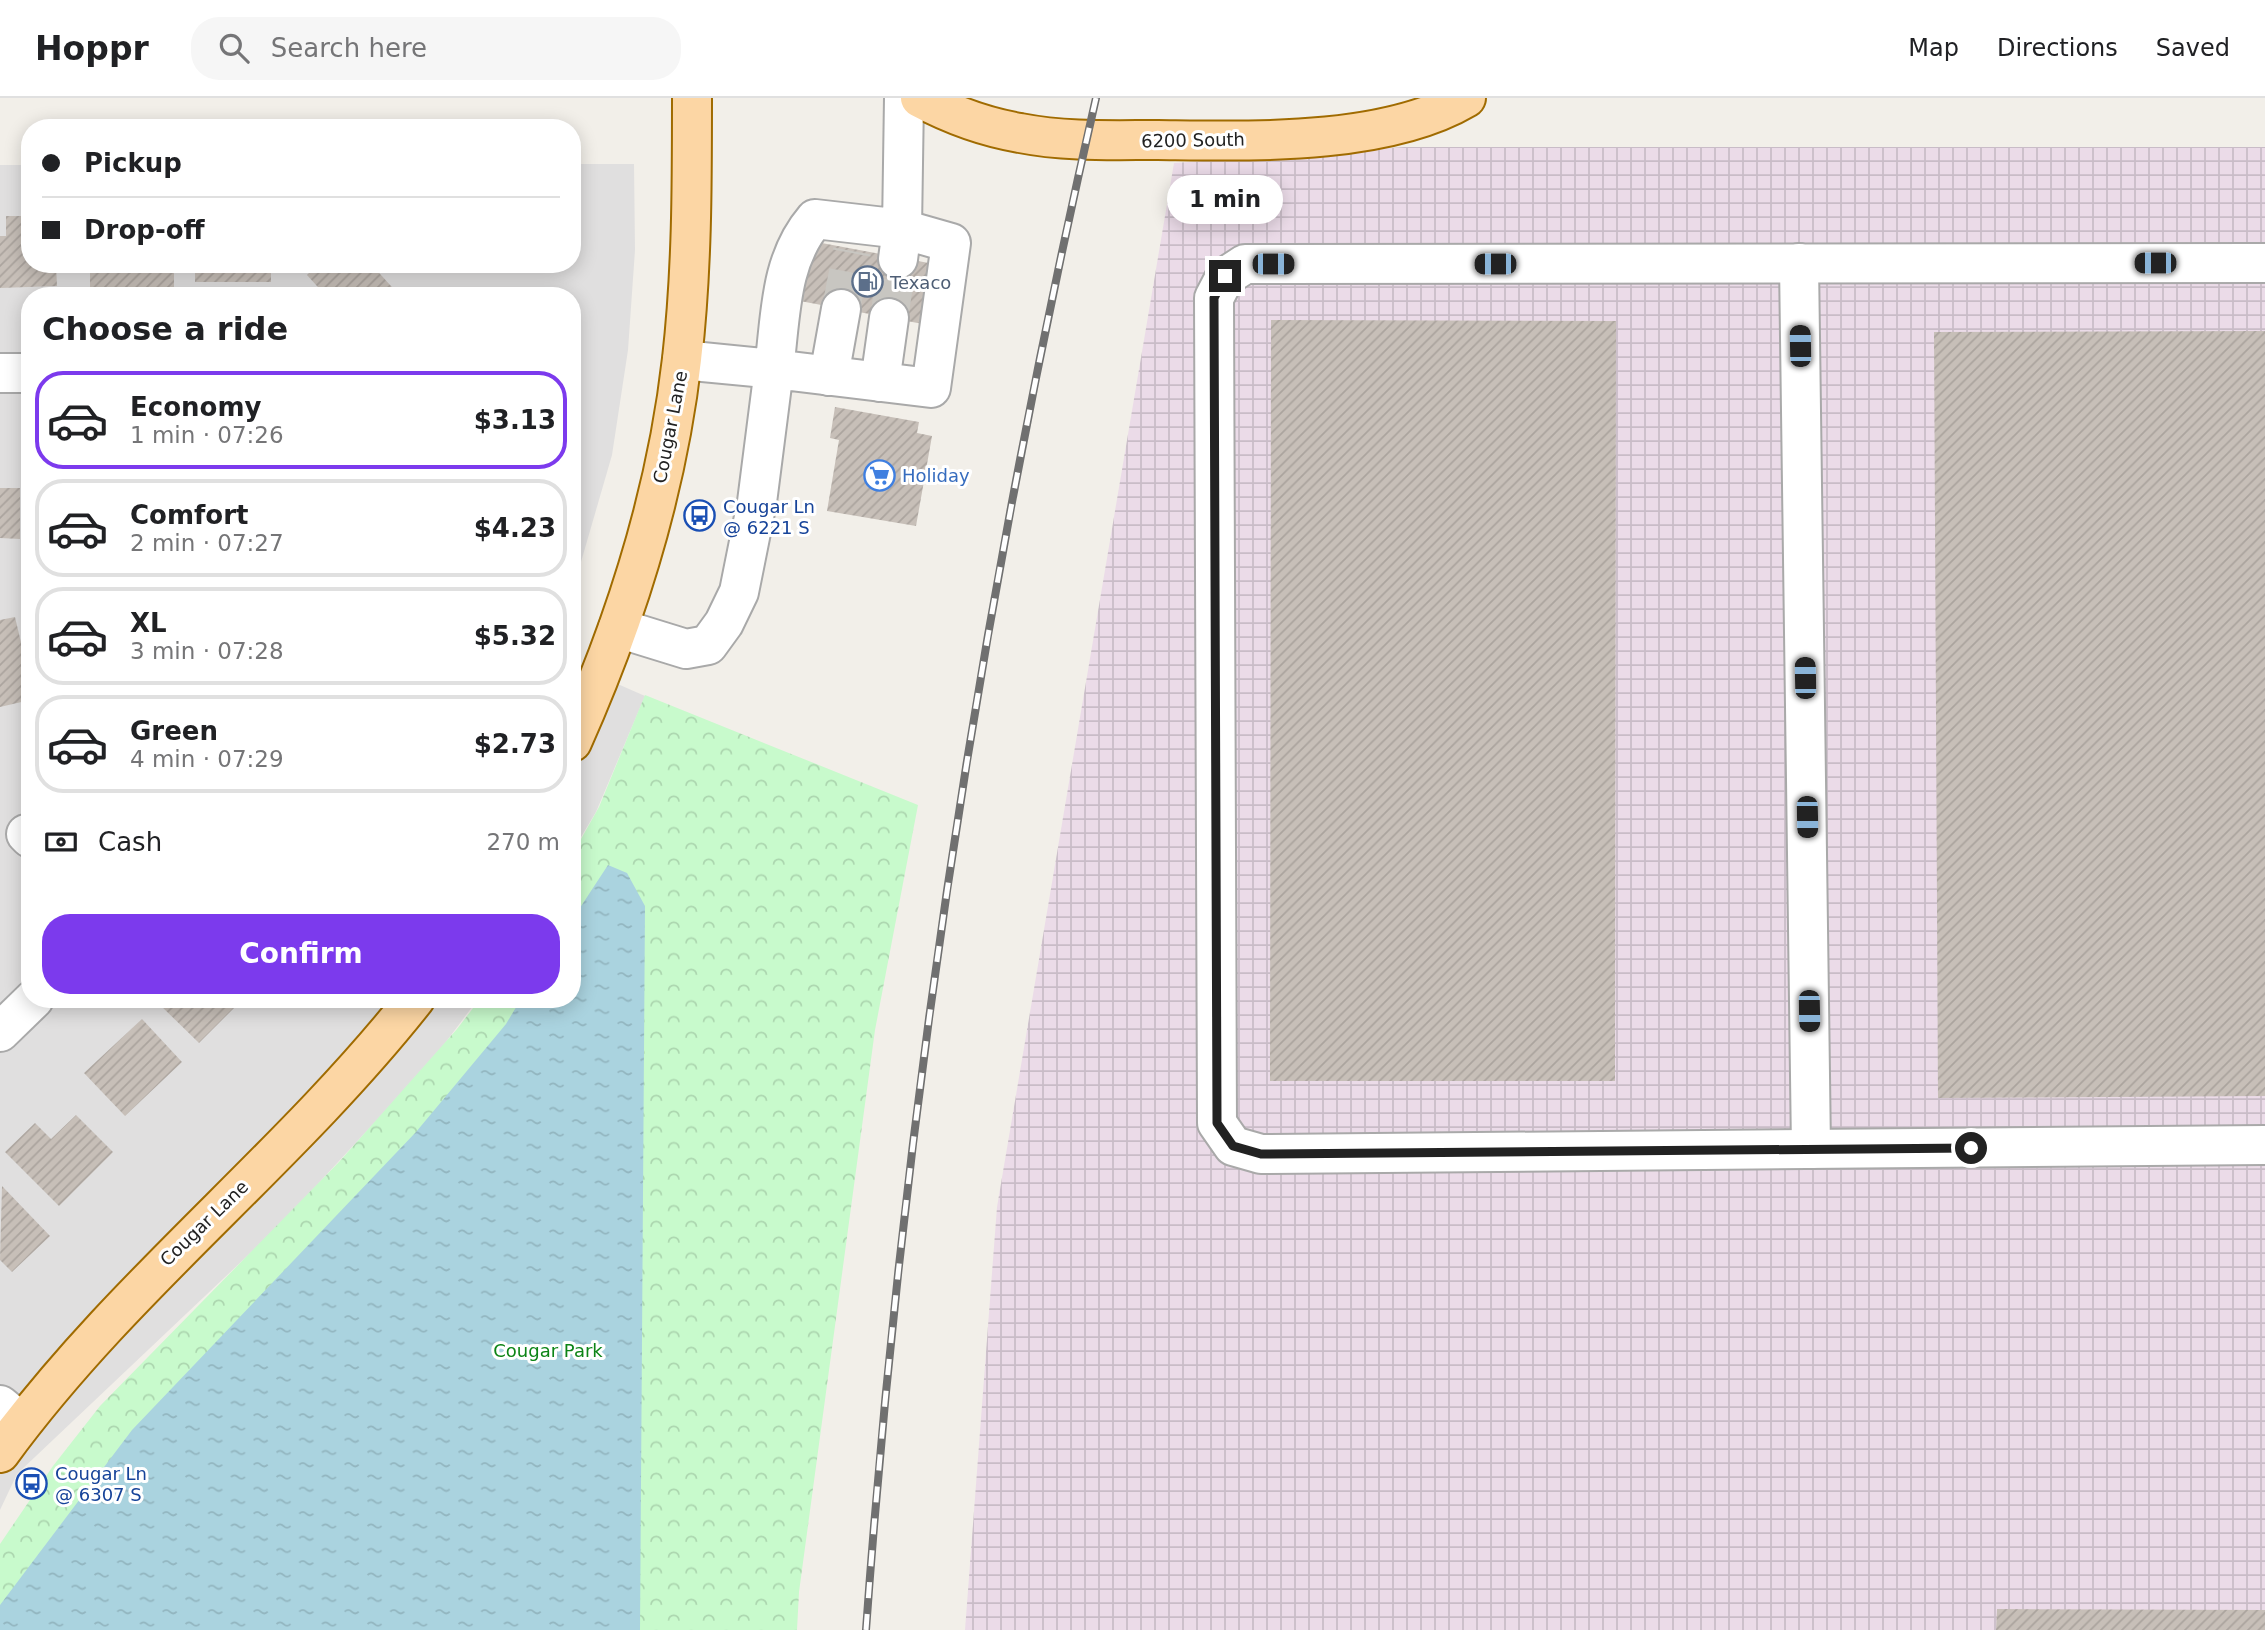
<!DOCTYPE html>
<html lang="en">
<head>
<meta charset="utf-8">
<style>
	:root { --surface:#fff; --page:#f6f6f6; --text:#202124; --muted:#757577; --line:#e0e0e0; --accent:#7c3aed }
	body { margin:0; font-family:"DejaVu Sans",sans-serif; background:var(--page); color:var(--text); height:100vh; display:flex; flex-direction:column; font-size:26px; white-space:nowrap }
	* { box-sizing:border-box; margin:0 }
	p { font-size:23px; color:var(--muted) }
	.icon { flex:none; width:38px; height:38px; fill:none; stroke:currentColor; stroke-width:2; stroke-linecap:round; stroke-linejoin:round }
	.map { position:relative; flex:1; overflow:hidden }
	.side { position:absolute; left:21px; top:189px; width:560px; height:721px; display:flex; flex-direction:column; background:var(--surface); border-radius:28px; box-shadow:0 4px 18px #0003 }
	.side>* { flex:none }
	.top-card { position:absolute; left:21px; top:21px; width:560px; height:154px; border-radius:28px; box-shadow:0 4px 18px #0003; display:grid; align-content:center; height:154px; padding:0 21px; background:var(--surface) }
	.end { position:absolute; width:32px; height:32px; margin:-16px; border:9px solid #222; background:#fff; box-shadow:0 0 0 4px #fff }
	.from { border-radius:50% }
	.bubble { position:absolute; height:49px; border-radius:24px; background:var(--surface); box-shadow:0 4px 18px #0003; font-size:23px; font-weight:600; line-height:49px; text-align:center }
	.car { position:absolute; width:21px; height:42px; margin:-21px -10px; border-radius:9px; box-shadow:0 0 5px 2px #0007; background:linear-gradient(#222 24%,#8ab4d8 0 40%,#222 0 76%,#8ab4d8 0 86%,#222 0) }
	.top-card b { display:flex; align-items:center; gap:24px; height:66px; font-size:26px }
	.top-card b+b { border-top:2px solid var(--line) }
	.top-card i { width:18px; height:18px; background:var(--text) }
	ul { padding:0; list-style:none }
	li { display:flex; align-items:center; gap:21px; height:98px; margin:0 14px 10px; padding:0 7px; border:4px solid var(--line); border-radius:28px }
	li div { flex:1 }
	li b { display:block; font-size:26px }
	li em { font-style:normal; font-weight:600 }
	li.active { border-color:var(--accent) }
	li>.icon { width:63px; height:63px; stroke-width:1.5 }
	h2 { padding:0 21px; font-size:32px; line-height:84px }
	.pay { display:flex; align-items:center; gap:18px; height:77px; padding:0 21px; font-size:26px }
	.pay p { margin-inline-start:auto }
	.primary-button { display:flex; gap:14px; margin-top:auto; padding:14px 21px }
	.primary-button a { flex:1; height:80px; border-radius:28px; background:var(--accent); color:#fff; font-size:28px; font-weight:600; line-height:80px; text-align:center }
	header { display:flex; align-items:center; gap:42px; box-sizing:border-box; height:98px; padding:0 35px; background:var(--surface); border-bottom:2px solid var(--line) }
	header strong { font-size:33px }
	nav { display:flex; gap:38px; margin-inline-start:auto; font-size:24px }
	.search { width:490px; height:63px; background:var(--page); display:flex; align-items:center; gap:18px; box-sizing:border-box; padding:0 24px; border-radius:28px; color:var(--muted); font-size:26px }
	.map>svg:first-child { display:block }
	.residential { fill:#e0dfdf }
	.industrial { fill:url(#industrial-grid) }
	.park { fill:url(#park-crowns) }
	.water { fill:url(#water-ripples) }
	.building { fill:url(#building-hatch) }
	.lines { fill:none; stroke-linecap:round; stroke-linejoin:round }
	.minor-tunnel { stroke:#c8c6c1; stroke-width:38; stroke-dasharray:38 19; stroke-linecap:butt }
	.minor-casing { stroke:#a9a9a9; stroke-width:42 }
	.major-casing { stroke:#a06b00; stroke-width:42 }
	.minor { stroke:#fff; stroke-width:38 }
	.major { stroke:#fcd6a4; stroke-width:38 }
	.rail-casing { stroke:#707070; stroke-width:8 }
	.rail { stroke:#fff; stroke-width:5; stroke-dasharray:16; stroke-linecap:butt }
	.route { stroke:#222; stroke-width:9 }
	.labels { text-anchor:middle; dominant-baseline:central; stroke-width:6; stroke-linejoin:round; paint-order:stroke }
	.street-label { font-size:18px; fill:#222; stroke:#fff }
	.service-label { font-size:18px; fill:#4e5e75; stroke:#fff; text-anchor:start }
	.shop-label { font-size:18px; fill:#366cbe; stroke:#fff; text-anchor:start }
	.transit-label { font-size:18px; fill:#164399; stroke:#fff; text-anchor:start }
	.park-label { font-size:18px; fill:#0c8416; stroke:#fff }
</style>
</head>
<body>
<header>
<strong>Hoppr</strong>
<div class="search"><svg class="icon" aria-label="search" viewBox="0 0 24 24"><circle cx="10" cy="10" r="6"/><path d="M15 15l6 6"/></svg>Search here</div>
<nav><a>Map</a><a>Directions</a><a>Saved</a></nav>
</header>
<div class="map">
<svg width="2265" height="1532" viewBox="0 0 2265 1532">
	<defs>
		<pattern id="industrial-grid" width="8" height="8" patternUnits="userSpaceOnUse" patternTransform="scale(1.75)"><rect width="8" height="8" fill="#ebdbe8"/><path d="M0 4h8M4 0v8" fill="none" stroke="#c9bcc7"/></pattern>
		<pattern id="park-crowns" width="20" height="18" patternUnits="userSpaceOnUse" patternTransform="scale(1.75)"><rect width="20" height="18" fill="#c8facc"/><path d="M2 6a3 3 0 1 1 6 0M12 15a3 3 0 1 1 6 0" fill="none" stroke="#acd6af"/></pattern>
		<pattern id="water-ripples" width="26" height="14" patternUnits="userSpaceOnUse" patternTransform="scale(1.75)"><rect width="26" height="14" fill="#aad3df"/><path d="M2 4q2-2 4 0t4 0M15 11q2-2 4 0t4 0" fill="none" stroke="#92b5bf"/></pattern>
		<pattern id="building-hatch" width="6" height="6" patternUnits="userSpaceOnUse" patternTransform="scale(1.75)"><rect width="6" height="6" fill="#c7bfb8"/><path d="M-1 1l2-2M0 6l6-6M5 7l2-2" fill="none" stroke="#aba49e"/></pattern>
	</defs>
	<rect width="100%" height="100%" fill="#f2efe9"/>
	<!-- residential -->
	<g class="residential">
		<polygon points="572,66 634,66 635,152 628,252 612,357 572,495 572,198 30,198 30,901 478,901 434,960 280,1127 17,1376 0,1412 0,67 30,67 30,166 572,166"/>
		<polygon points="572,566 645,598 596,714 572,754"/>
	</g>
	<!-- industrial -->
	<polygon class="industrial" points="1404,49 2265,49 2265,1532 965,1532 997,1109 1174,65"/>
	<!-- park -->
	<polygon class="park" points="645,597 918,707 875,932 799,1494 797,1532 0,1532 0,1446 53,1368 100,1308 339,1064 457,931 480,901 572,901 572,757 599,709"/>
	<!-- water -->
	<polygon class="water" points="608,767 627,775 645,808 640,1532 0,1532 0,1507 132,1332 416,1034 506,926 521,901 572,901 572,822"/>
	<!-- building -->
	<g class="building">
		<polygon points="6,118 30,118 30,166 56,166 57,188 0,190 0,138 6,138"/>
		<polygon points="811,143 934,166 923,226 800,203"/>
		<polygon points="90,166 174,166 174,190 90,192"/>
		<rect x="195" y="166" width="76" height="18"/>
		<polygon points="319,166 371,166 400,198 326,198 307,177"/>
		<polygon points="1271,222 1616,223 1615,983 1270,983"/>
		<polygon points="2265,233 2265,998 1938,1000 1934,234"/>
		<polygon points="835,309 919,324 917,335 932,338 916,428 827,413 839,342 830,340"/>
		<polygon points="0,390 20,390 20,441 0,440"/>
		<polygon points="15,519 24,557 30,556 30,602 0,609 0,522"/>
		<polygon points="161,901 243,901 199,945 158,905"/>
		<polygon points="142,921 182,964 125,1018 84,975"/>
		<polygon points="76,1017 113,1054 59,1108 5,1054 35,1025 51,1041"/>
		<polygon points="2,1088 50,1138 12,1174 0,1162"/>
		<polygon points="1997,1511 2265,1512 2265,1532 1996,1532"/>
	</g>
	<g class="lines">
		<!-- minor-tunnel -->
		<g class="minor-tunnel">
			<polyline points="841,211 852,153"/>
			<polyline points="889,220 898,161"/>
		</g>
		<defs>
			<g id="minor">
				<polyline points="1799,165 1811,1051"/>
				<polyline points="2265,165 1245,166 1225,179 1214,200 1217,1025 1233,1048 1261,1056 2265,1047"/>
				<path d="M682,262L774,271C781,218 779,163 815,121L902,131L904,0"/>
				<polyline points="0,275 30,275"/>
				<polyline points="829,278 841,211"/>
				<polyline points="880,284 889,220"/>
				<polyline points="618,530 686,551 708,547 724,525 739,494 757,404 774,271 931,290 951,145 902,131 898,161"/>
				<polyline points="26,736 30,740"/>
				<polyline points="0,934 34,901"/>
				<polyline points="0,1307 22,1325"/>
			</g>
			<g id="major">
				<path d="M920,0C952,17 985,29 1020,35C1066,44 1112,42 1158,42C1250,43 1385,48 1466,0"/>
				<path d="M572,644C626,523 667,393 682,261C692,174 692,87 692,0"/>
				<path d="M0,1355C122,1188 287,1063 415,901"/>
			</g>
		</defs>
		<!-- minor casing -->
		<use href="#minor" class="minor-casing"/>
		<!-- major casing -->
		<use href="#major" class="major-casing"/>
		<!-- minor -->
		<use href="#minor" class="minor"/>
		<!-- major -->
		<use href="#major" class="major"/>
		<defs>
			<path id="rail" d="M866,1532C903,1017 981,503 1096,0"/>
		</defs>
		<!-- rail casing -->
		<use href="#rail" class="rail-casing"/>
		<!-- rail -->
		<use href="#rail" class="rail"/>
	</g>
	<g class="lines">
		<!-- route -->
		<polyline class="route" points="1225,178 1214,200 1217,1025 1233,1048 1261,1056 1971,1050"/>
	</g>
	<!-- icons -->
	<defs>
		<symbol id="fuel-ring" viewBox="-11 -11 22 22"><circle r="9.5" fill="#fff" stroke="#5c6f8a" stroke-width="1.5"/><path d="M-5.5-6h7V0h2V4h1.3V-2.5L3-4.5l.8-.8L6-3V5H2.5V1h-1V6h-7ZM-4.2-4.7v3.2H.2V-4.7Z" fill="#5c6f8a"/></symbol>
		<symbol id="supermarket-ring" viewBox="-11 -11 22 22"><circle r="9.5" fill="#fff" stroke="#3f7fe0" stroke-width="1.5"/><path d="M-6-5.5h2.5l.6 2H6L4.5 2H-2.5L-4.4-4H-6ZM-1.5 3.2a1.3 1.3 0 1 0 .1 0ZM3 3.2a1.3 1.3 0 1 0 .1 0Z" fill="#3f7fe0"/></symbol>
		<symbol id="bus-ring" viewBox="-11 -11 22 22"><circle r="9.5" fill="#fff" stroke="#1a4fb4" stroke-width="1.5"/><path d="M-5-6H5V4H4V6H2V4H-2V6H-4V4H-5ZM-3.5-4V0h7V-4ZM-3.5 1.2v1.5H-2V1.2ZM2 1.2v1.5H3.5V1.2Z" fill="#1a4fb4"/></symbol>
	</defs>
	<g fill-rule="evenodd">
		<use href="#fuel-ring" x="850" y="166" width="35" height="35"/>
		<use href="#supermarket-ring" x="862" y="360" width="35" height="35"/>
		<use href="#bus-ring" x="682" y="400" width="35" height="35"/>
		<use href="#bus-ring" x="14" y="1368" width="35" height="35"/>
	</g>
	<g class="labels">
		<!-- street labels -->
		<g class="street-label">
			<text transform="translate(1193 42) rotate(-1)">6200 South</text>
			<text transform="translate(670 329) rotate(-79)">Cougar Lane</text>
			<text transform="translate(204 1125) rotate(-44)">Cougar Lane</text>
		</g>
		<!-- service labels -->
		<g class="service-label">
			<text x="890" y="184">Texaco</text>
		</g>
		<!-- shop labels -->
		<g class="shop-label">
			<text x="902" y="377">Holiday</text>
		</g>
		<!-- transit labels -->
		<g class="transit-label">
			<text x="723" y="408">Cougar Ln<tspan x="723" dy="21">@ 6221 S</tspan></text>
			<text x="55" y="1375">Cougar Ln<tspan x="55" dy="21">@ 6307 S</tspan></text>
		</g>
		<!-- park labels -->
		<g class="park-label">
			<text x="548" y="1252">Cougar Park</text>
		</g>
	</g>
</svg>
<i class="end from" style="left:1971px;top:1050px"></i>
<i class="end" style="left:1225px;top:178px"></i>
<div class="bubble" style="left:1167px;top:77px;width:116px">1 min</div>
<i class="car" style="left:2155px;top:165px;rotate:270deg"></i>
<i class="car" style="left:1273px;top:166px;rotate:90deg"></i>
<i class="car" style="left:1495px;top:166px;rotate:270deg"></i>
<i class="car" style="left:1800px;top:248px;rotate:359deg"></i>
<i class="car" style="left:1805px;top:580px;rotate:359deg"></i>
<i class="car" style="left:1807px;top:719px;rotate:179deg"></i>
<i class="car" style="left:1809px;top:913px;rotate:179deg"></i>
<div class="top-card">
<b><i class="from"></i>Pickup</b>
<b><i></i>Drop-off</b>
</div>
<section class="side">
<h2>Choose a ride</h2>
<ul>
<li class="active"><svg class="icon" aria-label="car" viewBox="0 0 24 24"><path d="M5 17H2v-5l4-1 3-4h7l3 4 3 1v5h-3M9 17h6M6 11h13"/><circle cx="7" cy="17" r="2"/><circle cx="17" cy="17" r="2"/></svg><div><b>Economy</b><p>1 min · 07:26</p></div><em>$3.13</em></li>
<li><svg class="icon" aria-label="car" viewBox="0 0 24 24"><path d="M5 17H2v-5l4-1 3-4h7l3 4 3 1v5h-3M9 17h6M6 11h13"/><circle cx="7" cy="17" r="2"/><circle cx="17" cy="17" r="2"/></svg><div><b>Comfort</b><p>2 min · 07:27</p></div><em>$4.23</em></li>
<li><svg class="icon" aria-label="car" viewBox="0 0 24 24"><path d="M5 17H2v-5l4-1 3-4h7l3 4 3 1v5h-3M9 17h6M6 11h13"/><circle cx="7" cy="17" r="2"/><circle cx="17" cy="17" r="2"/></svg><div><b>XL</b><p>3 min · 07:28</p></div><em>$5.32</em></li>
<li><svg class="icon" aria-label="car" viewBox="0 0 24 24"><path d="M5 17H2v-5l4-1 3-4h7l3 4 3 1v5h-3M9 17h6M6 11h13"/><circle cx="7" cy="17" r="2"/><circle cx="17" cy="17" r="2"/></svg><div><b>Green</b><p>4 min · 07:29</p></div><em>$2.73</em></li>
</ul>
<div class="pay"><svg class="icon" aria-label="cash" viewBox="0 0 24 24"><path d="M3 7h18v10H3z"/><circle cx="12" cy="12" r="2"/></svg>Cash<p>270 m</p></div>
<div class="primary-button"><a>Confirm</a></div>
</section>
</div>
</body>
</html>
